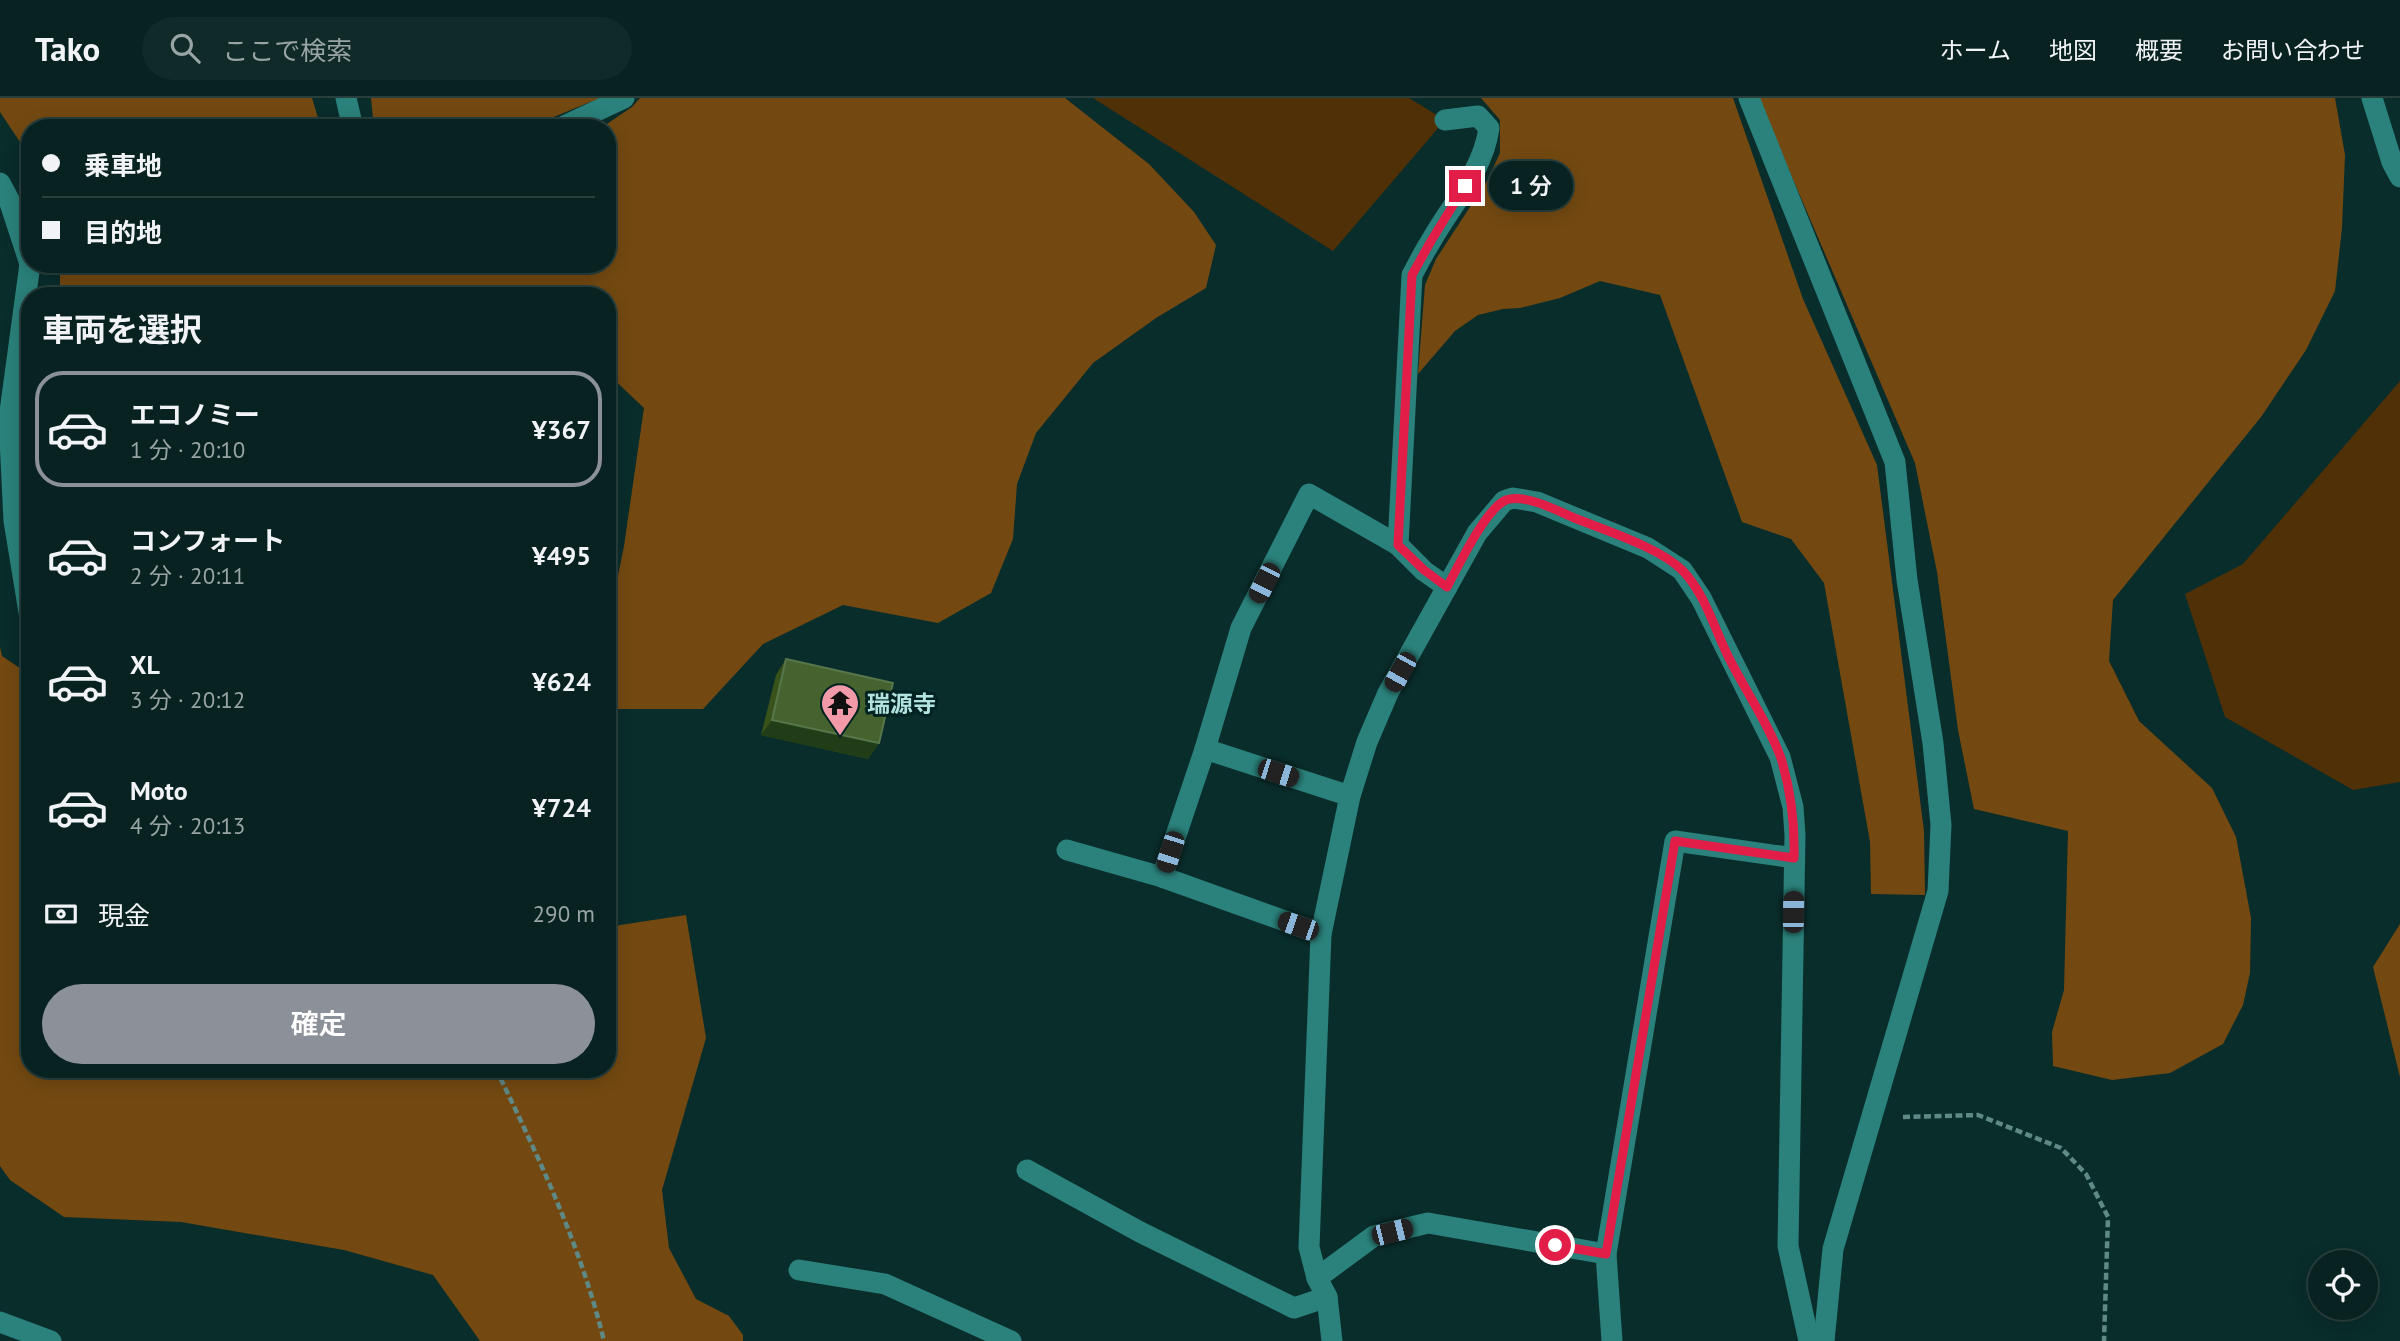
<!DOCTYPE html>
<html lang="ja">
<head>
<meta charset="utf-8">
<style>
	:root { --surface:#072220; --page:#102a29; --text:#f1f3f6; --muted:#98a4a5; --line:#283f3e; --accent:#8c9099 }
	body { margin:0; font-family:"PT Sans","Noto Sans JP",sans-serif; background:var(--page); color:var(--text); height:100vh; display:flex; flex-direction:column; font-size:26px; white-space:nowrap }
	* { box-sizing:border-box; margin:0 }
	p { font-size:23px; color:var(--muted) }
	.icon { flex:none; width:38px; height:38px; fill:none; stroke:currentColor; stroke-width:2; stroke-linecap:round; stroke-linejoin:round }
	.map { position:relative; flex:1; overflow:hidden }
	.side { position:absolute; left:21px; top:189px; width:595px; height:791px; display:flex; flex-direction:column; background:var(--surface); border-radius:28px; box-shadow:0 4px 18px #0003,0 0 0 2px var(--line) }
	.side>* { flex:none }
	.banner { position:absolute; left:21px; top:21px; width:595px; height:154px; border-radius:28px; box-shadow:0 4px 18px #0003,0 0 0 2px var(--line); display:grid; align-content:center; height:154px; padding:0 21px; background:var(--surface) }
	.controls { position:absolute; left:2308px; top:1152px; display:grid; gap:14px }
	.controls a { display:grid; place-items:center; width:70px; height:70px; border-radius:50%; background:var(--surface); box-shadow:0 4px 18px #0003,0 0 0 2px var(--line); font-size:35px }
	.end { position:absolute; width:32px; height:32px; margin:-16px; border:9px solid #e11d48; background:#fff; box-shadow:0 0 0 4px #fff }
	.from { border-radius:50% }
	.bubble { position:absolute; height:49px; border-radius:24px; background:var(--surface); box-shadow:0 4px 18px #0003,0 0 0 2px var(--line); font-size:23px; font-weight:600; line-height:49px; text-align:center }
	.car { position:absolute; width:21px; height:42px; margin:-21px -10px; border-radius:9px; box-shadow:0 0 5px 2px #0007; background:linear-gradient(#222 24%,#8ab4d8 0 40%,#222 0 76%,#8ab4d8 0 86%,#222 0) }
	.banner b { display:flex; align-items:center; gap:24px; height:66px; font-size:26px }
	.banner b+b { border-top:2px solid var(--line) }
	.banner i { width:18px; height:18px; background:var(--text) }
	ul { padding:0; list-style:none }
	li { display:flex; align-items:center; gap:21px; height:116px; margin:0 14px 10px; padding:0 7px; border:4px solid transparent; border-radius:28px }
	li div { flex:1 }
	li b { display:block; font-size:26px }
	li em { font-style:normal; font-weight:600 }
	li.selected { border-color:var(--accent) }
	li>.icon { width:63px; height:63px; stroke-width:1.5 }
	h2 { padding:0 21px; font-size:32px; line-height:84px }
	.pay { display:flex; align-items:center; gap:18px; height:77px; padding:0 21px; font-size:26px }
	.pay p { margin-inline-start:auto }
	.button { display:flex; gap:14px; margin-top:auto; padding:14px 21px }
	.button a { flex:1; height:80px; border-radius:42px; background:var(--accent); color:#fff; font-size:28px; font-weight:600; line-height:80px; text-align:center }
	header { display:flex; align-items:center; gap:42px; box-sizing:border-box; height:98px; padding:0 35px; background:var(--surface); border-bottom:2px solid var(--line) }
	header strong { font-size:33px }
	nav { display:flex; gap:38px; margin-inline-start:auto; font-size:24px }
	.search { width:490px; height:63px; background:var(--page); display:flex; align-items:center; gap:18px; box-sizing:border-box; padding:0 24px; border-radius:38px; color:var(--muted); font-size:26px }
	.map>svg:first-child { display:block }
	.green { fill:#4f3007 }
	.forest { fill:#734911 }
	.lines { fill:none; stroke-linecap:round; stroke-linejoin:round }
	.path { stroke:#5e8985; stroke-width:4.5; stroke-dasharray:7 3.5; stroke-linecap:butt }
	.minor { stroke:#2b817b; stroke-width:21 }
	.wall { fill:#39521a }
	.shaded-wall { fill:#203d18 }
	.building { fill:#46622f; stroke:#57764a; stroke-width:2 }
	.route { stroke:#e11d48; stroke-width:9 }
	.labels { text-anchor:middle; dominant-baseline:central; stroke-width:6; stroke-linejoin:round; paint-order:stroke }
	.poi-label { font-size:23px; font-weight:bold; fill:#b2e3de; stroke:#002321; text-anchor:start }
</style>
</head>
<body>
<header>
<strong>Tako</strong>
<div class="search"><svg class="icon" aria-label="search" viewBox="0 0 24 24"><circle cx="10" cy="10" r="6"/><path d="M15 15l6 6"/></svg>ここで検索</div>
<nav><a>ホーム</a><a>地図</a><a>概要</a><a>お問い合わせ</a></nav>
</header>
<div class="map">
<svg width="2400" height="1243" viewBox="0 0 2400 1243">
	<rect width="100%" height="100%" fill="#092d2b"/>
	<!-- green -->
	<g class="green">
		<polygon points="1093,0 1409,0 1445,22 1333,153"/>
		<polygon points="2400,283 2400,684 2353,692 2225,619 2185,496 2243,466"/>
	</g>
	<!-- forest -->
	<g class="forest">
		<polygon points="0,0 312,0 321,30 30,30 30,59 0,14"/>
		<polygon points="371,0 600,0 527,30 374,30"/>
		<polygon points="640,0 1065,0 1149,66 1194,114 1216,147 1206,190 1156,220 1093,265 1036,335 1017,386 1013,441 991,495 938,525 843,507 763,546 703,611 607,611 607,532 624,448 644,310 607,275 607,198 60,198 60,166 607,166 607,30 601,30 632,9"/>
		<polygon points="1481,0 1733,0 1803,201 1877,367 1924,733 1925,797 1871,796 1870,744 1824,485 1791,441 1742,424 1660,197 1600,183 1560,200 1520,210 1503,211 1478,217 1455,233 1418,276 1425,187 1436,161 1487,83 1500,55 1500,22"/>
		<polygon points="1758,0 2335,0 2345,57 2342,130 2335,193 2306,252 2261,319 2113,502 2109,563 2139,623 2212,690 2236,739 2251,820 2250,875 2243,907 2223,946 2170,975 2112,982 2053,968 2052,934 2064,892 2068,733 1974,711 1958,632 1937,474 1915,365"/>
		<polygon points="0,549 2,558 30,577 30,971 607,971 607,829 686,817 706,940 662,1092 669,1150 696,1201 729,1218 743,1237 743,1243 480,1243 433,1177 344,1152 181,1124 64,1119 10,1082 0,1068"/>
		<polygon points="2400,826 2400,979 2373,869"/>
	</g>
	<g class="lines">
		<!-- path -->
		<g class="path">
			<path d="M496,971C538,1058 581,1148 604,1243"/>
			<polyline points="1903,1019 1978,1017 2061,1050 2086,1076 2108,1119 2104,1243"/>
		</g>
		<!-- minor -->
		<g class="minor">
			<polyline points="346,0 353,30"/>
			<polyline points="1749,0 1895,364 1907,482 1933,645 1941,727 1938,793 1833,1151 1824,1243"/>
			<polyline points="2372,0 2392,64 2400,79"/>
			<path d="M1445,22L1478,18L1489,30C1483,73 1452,106 1431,143C1424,154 1418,166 1412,177L1398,447L1424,473L1447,489"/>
			<polyline points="560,30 624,0"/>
			<polyline points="0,85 9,102 30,166"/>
			<polyline points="30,520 14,423 9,321 30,166"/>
			<polyline points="1350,698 1205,651 1241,530 1309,396 1398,447"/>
			<polyline points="1067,752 1162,779 1321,836"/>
			<polyline points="1162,779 1205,651"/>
			<polyline points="1027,1072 1140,1134 1294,1210 1327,1199"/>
			<polyline points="1606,1156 1612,1243"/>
			<polyline points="799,1172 885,1186 1011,1243"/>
			<polyline points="1317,1180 1374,1138 1428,1125 1606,1156 1675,743 1794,760"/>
			<polyline points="0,1224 51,1243"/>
			<polyline points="1332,1243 1327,1199 1317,1180 1309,1149 1321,836 1350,698 1367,644 1388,595 1477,435 1504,403 1513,400 1537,404 1648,450 1682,472 1701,500 1780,659 1793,709 1795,737 1788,1148 1809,1243"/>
		</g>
	</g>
	<!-- wall -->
	<polygon class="wall" points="786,561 879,645 868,661 761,637 776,577"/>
	<!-- shaded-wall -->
	<polygon class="shaded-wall" points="772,622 879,645 868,661 761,637"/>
	<!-- building -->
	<polygon class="building" points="786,561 893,585 879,645 772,622"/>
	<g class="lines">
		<!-- route -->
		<path class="route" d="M1465,88L1431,143L1412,177L1398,447L1424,472L1447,489C1458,469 1486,410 1506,402C1525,395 1560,414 1577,421C1607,433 1660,450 1682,472C1704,494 1714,529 1727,556C1744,591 1768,624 1781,660C1791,693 1795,726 1794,760L1675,743L1606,1156L1555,1147"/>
	</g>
	<!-- icons -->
	<defs>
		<symbol id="temple-pin" viewBox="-11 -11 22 30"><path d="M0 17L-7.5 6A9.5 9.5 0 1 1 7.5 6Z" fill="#f39aa9" stroke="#002321"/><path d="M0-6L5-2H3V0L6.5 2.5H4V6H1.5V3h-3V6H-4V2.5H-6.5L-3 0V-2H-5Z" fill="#111"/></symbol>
	</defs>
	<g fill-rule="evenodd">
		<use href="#temple-pin" x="818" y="583" width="44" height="60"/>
	</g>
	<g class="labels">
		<!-- poi labels -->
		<g class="poi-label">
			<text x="867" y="605">瑞源寺</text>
		</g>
	</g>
</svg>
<div class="controls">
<a><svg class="icon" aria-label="locate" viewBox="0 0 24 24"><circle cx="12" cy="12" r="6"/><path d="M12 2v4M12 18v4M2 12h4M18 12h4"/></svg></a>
</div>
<i class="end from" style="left:1555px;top:1147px"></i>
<i class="end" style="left:1465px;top:88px"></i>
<div class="bubble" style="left:1489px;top:63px;width:84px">1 分</div>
<i class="car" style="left:1264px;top:485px;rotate:207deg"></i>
<i class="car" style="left:1400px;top:574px;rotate:209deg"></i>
<i class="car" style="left:1278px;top:675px;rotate:108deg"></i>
<i class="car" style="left:1170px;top:754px;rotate:198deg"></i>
<i class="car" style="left:1793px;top:814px;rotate:1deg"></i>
<i class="car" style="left:1298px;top:828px;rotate:289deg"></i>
<i class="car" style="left:1392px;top:1134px;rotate:76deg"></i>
<div class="banner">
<b><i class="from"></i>乗車地</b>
<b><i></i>目的地</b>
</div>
<section class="side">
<h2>車両を選択</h2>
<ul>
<li class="selected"><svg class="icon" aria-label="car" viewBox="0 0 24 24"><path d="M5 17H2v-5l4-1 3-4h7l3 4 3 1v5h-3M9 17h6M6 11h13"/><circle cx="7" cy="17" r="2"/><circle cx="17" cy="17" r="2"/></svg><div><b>エコノミー</b><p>1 分 · 20:10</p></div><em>¥367</em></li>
<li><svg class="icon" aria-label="car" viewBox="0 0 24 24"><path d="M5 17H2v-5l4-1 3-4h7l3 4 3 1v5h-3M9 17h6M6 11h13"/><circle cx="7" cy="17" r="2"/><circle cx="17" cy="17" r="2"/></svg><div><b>コンフォート</b><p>2 分 · 20:11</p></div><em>¥495</em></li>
<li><svg class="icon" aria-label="car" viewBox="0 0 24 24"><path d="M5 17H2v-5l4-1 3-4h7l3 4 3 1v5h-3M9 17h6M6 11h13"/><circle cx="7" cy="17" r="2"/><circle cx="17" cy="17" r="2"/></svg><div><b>XL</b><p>3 分 · 20:12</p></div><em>¥624</em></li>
<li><svg class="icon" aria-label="car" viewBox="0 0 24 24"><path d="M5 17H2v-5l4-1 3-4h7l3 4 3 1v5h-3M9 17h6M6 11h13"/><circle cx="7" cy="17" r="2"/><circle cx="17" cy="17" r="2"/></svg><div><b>Moto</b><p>4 分 · 20:13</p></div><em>¥724</em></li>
</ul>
<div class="pay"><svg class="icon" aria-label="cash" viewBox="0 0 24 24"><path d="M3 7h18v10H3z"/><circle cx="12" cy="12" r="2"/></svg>現金<p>290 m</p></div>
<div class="button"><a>確定</a></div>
</section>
</div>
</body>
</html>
